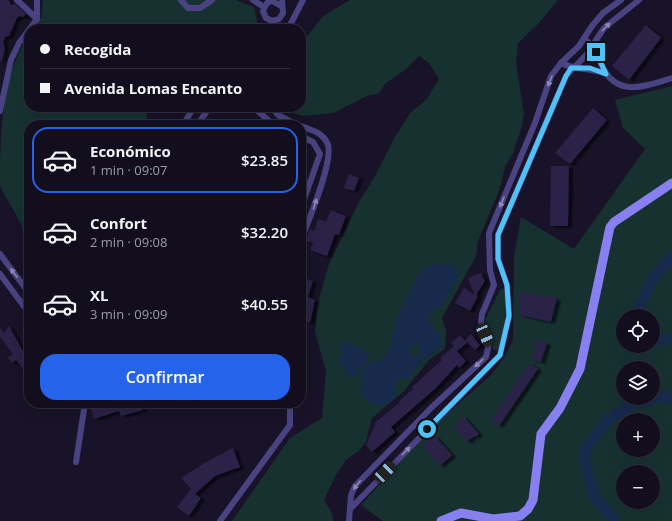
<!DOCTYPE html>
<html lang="es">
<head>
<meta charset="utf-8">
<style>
	:root { --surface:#120e1e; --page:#1b1727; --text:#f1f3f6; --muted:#9c9ca4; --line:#312e3c; --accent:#2563eb }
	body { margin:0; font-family:"Open Sans",sans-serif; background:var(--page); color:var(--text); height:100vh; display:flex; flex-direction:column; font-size:15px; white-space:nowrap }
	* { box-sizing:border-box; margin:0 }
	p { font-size:13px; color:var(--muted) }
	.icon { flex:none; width:22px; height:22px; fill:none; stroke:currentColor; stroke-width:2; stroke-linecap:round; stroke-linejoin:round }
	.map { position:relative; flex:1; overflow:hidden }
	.sheet { position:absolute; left:24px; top:120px; width:282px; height:288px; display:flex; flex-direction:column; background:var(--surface); border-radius:16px; box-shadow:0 4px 16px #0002,0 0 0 1px var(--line) }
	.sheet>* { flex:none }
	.guide { position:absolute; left:24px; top:24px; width:282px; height:88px; border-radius:16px; box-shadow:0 4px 16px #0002,0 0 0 1px var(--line); display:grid; align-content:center; height:88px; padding:0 16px; background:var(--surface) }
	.controls { position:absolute; left:616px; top:309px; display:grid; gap:8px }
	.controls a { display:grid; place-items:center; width:44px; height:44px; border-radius:50%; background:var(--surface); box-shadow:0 4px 16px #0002,0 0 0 1px var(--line); font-size:20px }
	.end { position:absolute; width:18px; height:18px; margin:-9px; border:5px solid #4fc3f7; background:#111; box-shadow:0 0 0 2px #111 }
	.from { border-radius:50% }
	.car { position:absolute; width:12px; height:24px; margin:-12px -6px; border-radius:5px; box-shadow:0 0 3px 1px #0007; background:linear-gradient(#222 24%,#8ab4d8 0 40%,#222 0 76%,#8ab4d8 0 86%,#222 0) }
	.guide b { display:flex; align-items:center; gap:14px; height:38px; font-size:15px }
	.guide b+b { border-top:1px solid var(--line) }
	.guide i { width:10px; height:10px; background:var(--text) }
	ul { padding:7px 0 0; list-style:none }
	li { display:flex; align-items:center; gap:12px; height:66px; margin:0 8px 6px; padding:0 8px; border:2px solid transparent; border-radius:16px }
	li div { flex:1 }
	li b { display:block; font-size:15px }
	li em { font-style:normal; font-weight:600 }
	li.on { border-color:var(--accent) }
	li>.icon { width:36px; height:36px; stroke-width:1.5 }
	.cta { display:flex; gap:8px; margin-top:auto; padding:8px 16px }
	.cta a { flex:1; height:46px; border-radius:16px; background:var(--accent); color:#fff; font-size:16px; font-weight:600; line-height:46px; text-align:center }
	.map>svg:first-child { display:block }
	.green { fill:#173131; fill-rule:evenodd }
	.water { fill:#182a4c }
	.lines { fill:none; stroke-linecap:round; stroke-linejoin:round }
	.river { stroke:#182a4c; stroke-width:11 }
	.building { fill:#2b2246; filter:url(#shadow) }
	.street { stroke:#494481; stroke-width:6 }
	.secondary { stroke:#8880f0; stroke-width:9 }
	.oneway { fill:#8e89b8 }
	.route { stroke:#4fc3f7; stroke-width:5 }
</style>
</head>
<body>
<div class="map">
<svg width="672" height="521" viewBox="0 0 672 521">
	<defs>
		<filter id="shadow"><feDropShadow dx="4" dy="2" stdDeviation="1" flood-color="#0009"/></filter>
	</defs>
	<rect width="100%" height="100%" fill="#181328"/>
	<!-- green -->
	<g class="green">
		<polygon points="43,0 236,0 254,7 259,29 34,29 41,18"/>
		<polygon points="350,0 558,0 539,23 518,43 516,62 524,115 521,129 513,153 505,167 499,191 478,241 476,256 442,318 446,331 445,349 430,359 404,391 372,418 366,441 360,450 346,460 336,475 324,500 332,513 333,521 232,521 290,438 322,418 326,371 315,332 318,303 329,264 359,202 374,178 394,139 410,113 427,99 439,79 429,63 419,56 405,70 386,83 379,93 367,96 333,113 302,116 279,108 301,107 301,38 305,39 323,16"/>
		<path d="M29,35V107H146L147,119L140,125H29V250L21,224L1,188L0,182C0,137 2,73 29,35Z"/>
		<path d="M672,86V521H383L361,505L431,428L491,375L504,358L513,340L514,257L521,217L574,249L645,149L623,128L615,100ZM623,316H653V346H623ZM623,368H653V398H623ZM623,420H653V450H623ZM623,472H653V502H623Z"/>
		<path d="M503,288C510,298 503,340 497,351L492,348L493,341L485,320L500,290Z"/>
	</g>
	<!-- water -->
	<g class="water">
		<path d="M437,263H448L455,266L459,275L440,308L431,310L428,317L431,326C439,332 442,336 441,347L425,360L420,355V348L417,344H414L409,351L412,356L418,355L423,360L409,378L406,379L400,378L397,380C395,387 397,395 392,401C383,411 364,402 361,391C360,387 361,385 362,382C363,372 360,370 370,363C373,362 377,363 380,362C383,360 389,349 391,346C393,341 390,335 395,331V323L420,273L427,267Z"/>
		<polygon points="342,342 360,348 367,353 367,362 358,371 357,377 347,376 344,367 338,362 341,357 340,345"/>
	</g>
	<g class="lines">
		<!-- river -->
		<g class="river">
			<polyline points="635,316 651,282 672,256"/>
			<polyline points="653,339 672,340"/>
			<polyline points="615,521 595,497 585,463 585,450 608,419 635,403 662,397 672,397"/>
		</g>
	</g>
	<!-- building -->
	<g class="building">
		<polygon points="0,0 8,0 11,5 15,4 26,14 23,17 19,16 17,18 9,36 5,37 3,42 5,48 2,61 0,61"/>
		<polygon points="646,25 661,38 629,80 612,66"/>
		<polygon points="593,108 607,120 570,164 555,153"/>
		<polygon points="551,166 569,166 568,226 550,226"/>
		<polygon points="349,174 359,178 354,191 344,188"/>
		<polygon points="331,210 346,216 339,235 335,234 327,256 310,250 313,243 306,241 310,229 314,231 318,219 326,222"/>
		<polygon points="481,273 485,281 476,295 478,296 470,311 455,303 464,288 474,294 468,278"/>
		<polygon points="301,277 313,281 308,297 315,300 310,323 301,320"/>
		<polygon points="519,292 557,298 551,322 520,315"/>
		<polygon points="9,326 23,351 29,357 29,376 16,360 12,363 8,358 13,354 0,337 0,328 4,333"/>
		<polygon points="471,334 480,345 475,350 465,340"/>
		<polygon points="460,335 467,343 457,351 466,361 459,368 457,365 436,388 391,427 395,432 372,452 366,445 376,422 400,402 399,401 413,389 412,387 442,360 440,358 454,346 451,343"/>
		<polygon points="537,340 547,343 541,362 532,359"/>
		<polygon points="529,363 538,369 499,426 491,420"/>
		<polygon points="89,403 141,403 143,410 121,416 119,411 94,419"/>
		<polygon points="463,416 479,434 475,437 474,436 467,442 454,427 460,421 459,419"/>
		<polygon points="434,435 452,455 440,466 422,446"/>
		<polygon points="233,448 240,467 215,476 195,494 201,498 189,516 177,507 191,489 181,478 206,462"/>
	</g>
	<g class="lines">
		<!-- street -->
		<g class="street">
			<polyline points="17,0 37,19"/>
			<polyline points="181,0 188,8 200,8 212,0"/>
			<polyline points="253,0 264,7"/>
			<polyline points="281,6 272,1 267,3 263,11 266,18 272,21 279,19 283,13 282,0"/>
			<polyline points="269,29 272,21"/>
			<polyline points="288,29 303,0"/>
			<path d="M584,39C594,45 596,53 601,64C616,98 643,87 672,78"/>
			<path d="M561,63C576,71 591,67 606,74"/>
			<polyline points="253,107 274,125"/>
			<polyline points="271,107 278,115 297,125"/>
			<polyline points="0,111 11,60 19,43 37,19 37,0"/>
			<polyline points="183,125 194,107"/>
			<polyline points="197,125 210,107"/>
			<path d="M301,126C312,130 324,133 328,145C333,163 308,222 301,240"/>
			<polyline points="301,136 313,142 320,154 301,208"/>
			<polyline points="0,254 29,293"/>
			<polyline points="0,274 29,313"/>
			<polyline points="76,462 85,403"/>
			<polyline points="350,509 500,355 509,316 507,285 498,259 498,235 566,76 587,54 604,28 639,0"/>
			<polyline points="220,521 290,425 290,403"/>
			<polyline points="349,521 351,495 355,486 431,408 486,357 489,343 481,322 482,314 494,285 490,270 489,233 535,123 551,76 561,63 579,46 592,26 603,13 621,0"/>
		</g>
		<!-- secondary -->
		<polyline class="secondary" points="441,521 461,513 493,519 520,516 528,509 533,500 541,434 560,408 580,369 610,227 614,222 672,183"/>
	</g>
	<!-- one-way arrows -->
	<defs><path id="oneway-solid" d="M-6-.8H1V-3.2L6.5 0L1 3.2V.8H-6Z"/></defs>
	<g class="oneway">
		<use href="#oneway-solid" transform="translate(606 27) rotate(-45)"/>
		<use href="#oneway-solid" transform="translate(550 81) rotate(112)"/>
		<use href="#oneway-solid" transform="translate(502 202) rotate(112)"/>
		<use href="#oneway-solid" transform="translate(315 204) rotate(-72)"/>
		<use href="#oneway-solid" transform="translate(14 273) rotate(-127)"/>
		<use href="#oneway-solid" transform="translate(479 363) rotate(137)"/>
		<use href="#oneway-solid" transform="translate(406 451) rotate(-45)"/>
		<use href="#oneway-solid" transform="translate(357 485) rotate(128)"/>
	</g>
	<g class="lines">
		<!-- route -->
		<polyline class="route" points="427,429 500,355 509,316 507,285 498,259 498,235 566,76 571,68 590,68 606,74 596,52"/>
	</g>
</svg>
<div class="controls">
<a><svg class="icon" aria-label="locate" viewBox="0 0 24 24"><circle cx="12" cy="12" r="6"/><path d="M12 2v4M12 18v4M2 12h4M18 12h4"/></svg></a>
<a><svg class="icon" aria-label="layers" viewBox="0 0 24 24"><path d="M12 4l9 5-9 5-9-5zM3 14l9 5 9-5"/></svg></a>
<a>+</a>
<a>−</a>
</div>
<i class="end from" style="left:427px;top:429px"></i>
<i class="end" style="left:596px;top:52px"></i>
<i class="car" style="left:485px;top:335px;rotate:156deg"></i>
<i class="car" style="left:385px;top:472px;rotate:44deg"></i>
<div class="guide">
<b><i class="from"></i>Recogida</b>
<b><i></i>Avenida Lomas Encanto</b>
</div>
<section class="sheet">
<ul>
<li class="on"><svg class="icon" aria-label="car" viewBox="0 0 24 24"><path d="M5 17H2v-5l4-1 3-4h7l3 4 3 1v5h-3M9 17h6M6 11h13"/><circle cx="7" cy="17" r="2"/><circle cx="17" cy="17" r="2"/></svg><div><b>Económico</b><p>1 min · 09:07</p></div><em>$23.85</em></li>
<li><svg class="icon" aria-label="car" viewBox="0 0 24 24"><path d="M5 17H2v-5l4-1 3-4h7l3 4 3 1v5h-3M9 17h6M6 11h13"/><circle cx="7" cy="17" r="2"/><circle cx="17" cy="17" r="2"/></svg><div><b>Confort</b><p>2 min · 09:08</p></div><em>$32.20</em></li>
<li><svg class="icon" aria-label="car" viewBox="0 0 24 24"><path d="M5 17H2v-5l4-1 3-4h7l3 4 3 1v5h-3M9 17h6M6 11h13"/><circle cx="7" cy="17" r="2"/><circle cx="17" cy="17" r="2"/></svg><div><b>XL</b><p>3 min · 09:09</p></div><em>$40.55</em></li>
</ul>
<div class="cta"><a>Confirmar</a></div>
</section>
</div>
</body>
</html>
